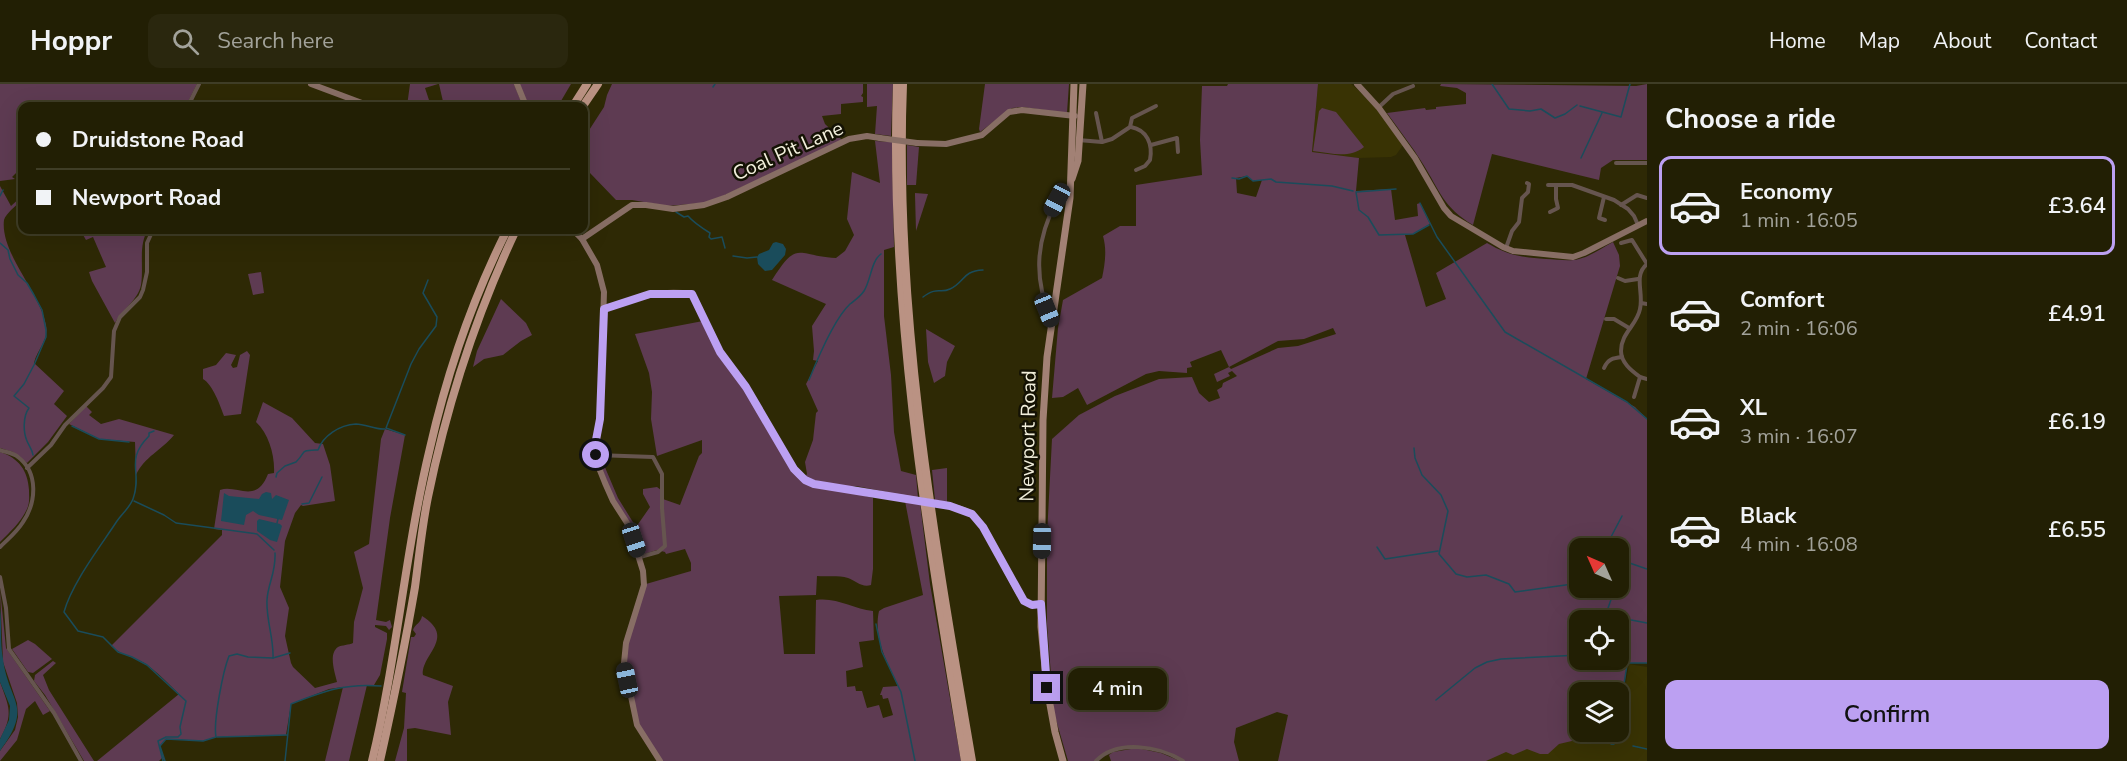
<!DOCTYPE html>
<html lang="en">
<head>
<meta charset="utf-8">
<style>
	:root { --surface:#221f04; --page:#2a270e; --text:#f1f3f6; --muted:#a2a29a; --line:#3f3d26; --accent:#bca0f2 }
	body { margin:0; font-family:"Nunito Sans",sans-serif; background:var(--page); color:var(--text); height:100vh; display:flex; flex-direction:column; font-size:22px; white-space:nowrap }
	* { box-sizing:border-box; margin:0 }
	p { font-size:20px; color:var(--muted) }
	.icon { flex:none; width:33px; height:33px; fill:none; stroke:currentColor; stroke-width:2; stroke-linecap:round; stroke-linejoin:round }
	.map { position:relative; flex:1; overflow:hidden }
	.details { display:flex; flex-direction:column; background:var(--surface); width:480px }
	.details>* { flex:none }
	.banner { position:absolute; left:18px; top:18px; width:570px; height:132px; border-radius:12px; box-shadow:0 6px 24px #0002,0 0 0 2px var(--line); display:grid; align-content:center; height:132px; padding:0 18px; background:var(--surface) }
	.needle { width:39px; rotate:315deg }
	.fabs { position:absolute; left:1569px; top:454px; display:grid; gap:12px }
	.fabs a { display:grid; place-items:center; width:60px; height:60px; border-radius:12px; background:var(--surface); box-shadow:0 6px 24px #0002,0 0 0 2px var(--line); font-size:30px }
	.end { position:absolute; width:27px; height:27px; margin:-14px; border:8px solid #bca0f2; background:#111; box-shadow:0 0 0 3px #111 }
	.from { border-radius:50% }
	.bubble { position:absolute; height:42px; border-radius:12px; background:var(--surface); box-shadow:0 6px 24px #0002,0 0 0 2px var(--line); font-size:20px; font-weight:600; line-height:42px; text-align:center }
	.car { position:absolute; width:18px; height:36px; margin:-18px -9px; border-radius:8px; box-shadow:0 0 4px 2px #0007; background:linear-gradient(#222 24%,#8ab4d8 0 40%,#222 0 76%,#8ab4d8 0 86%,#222 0) }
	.banner b { display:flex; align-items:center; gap:21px; height:57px; font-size:22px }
	.banner b+b { border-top:2px solid var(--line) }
	.banner i { width:15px; height:15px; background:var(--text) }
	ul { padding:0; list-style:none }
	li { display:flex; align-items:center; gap:18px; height:99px; margin:0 12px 9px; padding:0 6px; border:3px solid transparent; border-radius:12px }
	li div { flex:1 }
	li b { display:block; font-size:22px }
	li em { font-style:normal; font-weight:600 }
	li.on { border-color:var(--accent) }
	li>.icon { width:54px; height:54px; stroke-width:1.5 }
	h2 { padding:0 18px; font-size:27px; line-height:72px }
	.cta { display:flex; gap:12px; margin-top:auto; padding:12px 18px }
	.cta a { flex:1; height:69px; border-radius:12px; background:var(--accent); color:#111; font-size:24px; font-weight:600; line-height:69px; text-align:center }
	header { display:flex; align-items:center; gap:36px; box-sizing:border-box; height:84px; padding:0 30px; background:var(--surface); border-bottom:2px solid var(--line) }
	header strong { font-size:28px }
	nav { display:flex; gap:33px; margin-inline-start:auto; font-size:21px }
	.search { width:420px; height:54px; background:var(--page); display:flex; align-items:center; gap:15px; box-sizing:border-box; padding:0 21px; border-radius:12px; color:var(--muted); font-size:22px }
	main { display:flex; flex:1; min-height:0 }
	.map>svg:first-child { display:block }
	.built { fill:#393304 }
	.green { fill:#5e3b52; fill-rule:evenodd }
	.water { fill:#1a4c5b }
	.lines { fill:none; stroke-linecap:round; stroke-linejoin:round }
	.stream { stroke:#1a4c5b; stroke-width:1.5 }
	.street { stroke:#66554f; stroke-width:4 }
	.secondary { stroke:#886e65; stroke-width:6 }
	.primary { stroke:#a28175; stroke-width:7 }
	.highway { stroke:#ba9283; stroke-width:8 }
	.secondary-bridge { stroke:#886e65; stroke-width:6 }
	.route { stroke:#bca0f2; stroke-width:8 }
	.labels { text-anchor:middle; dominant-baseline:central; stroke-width:5; stroke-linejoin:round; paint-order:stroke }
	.street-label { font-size:20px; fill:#f1eedb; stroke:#141204 }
</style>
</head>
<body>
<header>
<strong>Hoppr</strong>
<div class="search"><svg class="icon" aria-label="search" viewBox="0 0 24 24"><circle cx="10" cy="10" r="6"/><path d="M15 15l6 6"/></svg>Search here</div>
<nav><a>Home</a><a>Map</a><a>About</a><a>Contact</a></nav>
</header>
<main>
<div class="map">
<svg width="1647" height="677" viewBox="0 0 1647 677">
	<rect width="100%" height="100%" fill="#2e2905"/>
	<!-- built -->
	<g class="built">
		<polygon points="1318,0 1351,0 1358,6 1374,22 1403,61 1396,71 1391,73 1359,74 1312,68"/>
		<polygon points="1629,580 1647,583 1647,677 1484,677 1505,666 1559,659 1590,652 1616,658"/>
	</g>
	<!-- green -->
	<g class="green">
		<polygon points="0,0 197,0 186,22 22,22 22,83 12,93 15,95 0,97"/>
		<polygon points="410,0 438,0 425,4 431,22 407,22"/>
		<polygon points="439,0 514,0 523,22 444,22"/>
		<polygon points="519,0 571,0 558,22 529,22"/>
		<polygon points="612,0 863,0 863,9 861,12 863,13 863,18 841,20 841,30 822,32 825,40 842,56 723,112 703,119 667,122 632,116 616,116 590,89 584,87 584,54 604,23 607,11"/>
		<polygon points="867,0 893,0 891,52 875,50 877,22 867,23"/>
		<polygon points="985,0 1069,0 1067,29 1022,23 1012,24 980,48 979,45"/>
		<path d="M1228,0H1318L1312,68L1359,74L1356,107L1391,105L1395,136L1418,132L1417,120L1420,119L1430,140L1413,150L1405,151L1426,223L1446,215L1436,189L1487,159C1509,172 1522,173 1546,175C1557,175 1568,178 1579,175C1591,172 1602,164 1613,158L1619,171L1620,182L1586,295L1635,323L1647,335V579H1630L1627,581L1619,638L1618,609H1580V648H1616L1614,660H1611L1589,653L1559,660L1548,670H1540L1527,665L1513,671L1506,668L1486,677H1278L1288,631L1277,628L1236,644L1234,658L1239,677H1185C1176,671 1150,662 1139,663C1126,663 1104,667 1094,677H1068L1054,629L1047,540V451L1052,355L1079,331L1115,312L1159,295L1192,293L1199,309L1209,318L1220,314L1217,306L1222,303L1223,299L1237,292L1232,287L1228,289L1230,292L1217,298L1214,290L1229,283L1221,266L1190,278L1192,283L1187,284V289L1159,287L1146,290L1087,321L1078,304L1063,313L1052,314L1058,244L1063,216L1102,194C1105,180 1107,166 1103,152L1120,142H1136V101L1202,91L1200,56L1202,2H1227ZM1247,92L1253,97L1262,96L1256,113L1237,109L1236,94ZM1333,244L1336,250L1298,262L1278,264L1231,285L1229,283L1278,257L1304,255ZM1580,465H1618V504H1580ZM1580,537H1618V576H1580Z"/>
		<path d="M1441,0L1636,2L1647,0V76H1613L1601,84L1599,96L1492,70L1473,141C1443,123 1440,107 1423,80C1412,62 1399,46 1387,29L1425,24L1426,26L1436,25V23L1466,20V9L1457,4L1440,2Z"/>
		<path d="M1322,24L1336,28L1364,63C1349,75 1331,69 1313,67L1319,27Z"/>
		<path d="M875,57L892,58L894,163L884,166V232L891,291L894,348L901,387L916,391L918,414L856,402L851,403L824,399L805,393L807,390L805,378L813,356L816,329L818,327L806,300L818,277L813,276L814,267L812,242L826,220L772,196C798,155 796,172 836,174L845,167L854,151L847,135L852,88L880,99Z"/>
		<polygon points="907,61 919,63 916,101 907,101"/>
		<path d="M0,102L11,122L22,112V116C17,121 6,129 4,136C0,169 40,208 46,241C49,257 37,265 34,279L64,307L54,320L67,332L48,358L27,379L13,368L0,364Z"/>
		<polygon points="915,109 928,110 916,147 915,111"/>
		<path d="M89,146H148C138,161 144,183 141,201C138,216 122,226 115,239L92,197L89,188L106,183L93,153L86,156L82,149Z"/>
		<polygon points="261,188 264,209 253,211 248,190"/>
		<polygon points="501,215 526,239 532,251 521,257 503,271 484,275 473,283 477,267"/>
		<path d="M703,237L799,395L873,414V485L871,501C862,504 856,497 848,494C838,491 827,493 817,492L816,511L779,512L784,570H815L816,516C837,513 853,525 873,527L874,556L859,558L863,583L846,587L847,603L855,602L856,607H862L867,624L879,621L883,634L893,631L888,614L883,615L882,611H880L883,603L898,602C887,578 873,554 879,527L884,524L923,511L905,417L920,419L930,500L961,677H662L639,641L627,582V564L646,500L691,487V479L685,465L666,470L665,468L657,466L641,471L631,442L614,416L598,374H609L604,381L618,414L636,443L650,423L643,410V405L657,403L661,406L660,414L680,421L699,372L702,369V356L657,372L651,335L652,308L649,289L635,250Z"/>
		<polygon points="926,245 955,262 947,278 945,292 934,299 928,278"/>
		<path d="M247,267L250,271L241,330L224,332C220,321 213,301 203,295V285L216,281L226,269L236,271L231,281L233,284L237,283L240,271Z"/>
		<path d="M263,318L292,334L315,359L323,360L330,381L335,417L303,422L301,421L295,429L285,457L280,503L289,524L285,552L291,579L293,583L315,604L337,598C335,589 328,570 338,563C342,561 349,561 353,559L354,538L363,504L354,468L369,460L381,355L385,345L405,351L390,434L376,536L386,538L390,536L392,543L389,546L386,542L375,541V543L387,549V555L380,591L374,601H367L349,677H325L343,603L329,605L291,620L286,651L216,653L203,657L166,655L160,662L165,677L162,674L159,677H97L179,610C169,600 157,588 146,580C134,573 121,571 111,562L222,451V446L214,445L220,406C237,400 256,421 268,390L274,389C275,372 269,350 256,338Z"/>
		<path d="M86,322L92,328L89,331L101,340L119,335L174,351C162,366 144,373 136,391L135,358L99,355L69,340Z"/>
		<path d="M0,368C19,374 28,387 29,406C29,412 30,419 27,425C21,438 10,448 0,458Z"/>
		<polygon points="947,384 947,418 935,416 932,386"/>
		<polygon points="0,505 6,564 50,627 43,631 35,617 26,625 17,656 0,677 0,667 15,646 18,633 17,619 3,578"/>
		<path d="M422,532C457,554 421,570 423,591L453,602L448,618L451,651L415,644L407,645V677H395L404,644L406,609L402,608L411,553H414L416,550L413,546C415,540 421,539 422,532Z"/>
		<polygon points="28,556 35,560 52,575 33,589 28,588 12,565"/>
		<polygon points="53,577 56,579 43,591 49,606 94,677 84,677 45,611 34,597 35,591"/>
		<path d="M0,598C9,623 14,630 0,655Z"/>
		<polygon points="1137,664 1161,669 1180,677 1111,677 1109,671 1113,668"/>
	</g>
	<!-- water -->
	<g class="water">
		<polygon points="776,158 783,160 786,165 785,171 772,186 765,187 758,180 757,173 759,170 769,166 773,159"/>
		<polygon points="266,408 271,409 272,415 276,411 289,416 282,436 259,431 253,427 246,431 244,441 221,437 224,409 229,412 259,415 262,410"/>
		<polygon points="259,435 280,440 282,442 277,458 270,456 257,447 257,437"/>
		<path d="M0,524C2,541 0,558 3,575C9,620 34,621 0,667V655L9,636L10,622L0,598Z"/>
	</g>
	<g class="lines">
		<!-- stream -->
		<g class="stream">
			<polyline points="1492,0 1509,25 1530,27 1541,25 1555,34 1565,30 1577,21"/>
			<polyline points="713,3 715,0"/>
			<polyline points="1580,22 1621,33 1630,0"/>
			<polyline points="1581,74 1602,29"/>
			<polyline points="1232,94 1239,95 1247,92 1253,97 1271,95 1276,98 1332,102 1353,107"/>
			<polyline points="1396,105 1356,108 1359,126 1368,133 1379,151 1413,150 1429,141"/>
			<polyline points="0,112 3,106"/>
			<polyline points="1420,119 1437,153 1505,248 1627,318 1647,335"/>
			<path d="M676,128L684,133L688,132C694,139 702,144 710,149L709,153L711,155L722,153L725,164"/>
			<path d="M0,159L8,166L10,175L18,191L27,199L34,211L42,226L46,246V253L34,281L24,300L14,312L29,324C23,332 23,348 27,357C29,362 32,365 33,371"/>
			<polyline points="733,172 747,174 757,173"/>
			<path d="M923,213C938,202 940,210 950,205C965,198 962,187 983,186"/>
			<path d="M809,296C817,276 835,234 850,220C855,216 860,213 864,207C871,196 871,177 881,170"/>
			<polyline points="72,342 99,355 129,358"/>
			<path d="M154,347L149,349V352C124,377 143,387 133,415C130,423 122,430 117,437C100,463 72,499 64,528L78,547L103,553L118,568L132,573L147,581L186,617L180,643L181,650L178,653H166L158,657L163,677"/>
			<polyline points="405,351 386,344 411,280 419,265 436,242 437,233 423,209 428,196"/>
			<polyline points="1414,364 1415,374 1422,391 1441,411 1448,427 1439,470 1456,490 1467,493 1486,491 1509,500 1515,508 1580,499"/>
			<path d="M276,393L277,389L285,382L296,378C308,366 298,367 318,366C323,352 339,341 356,340C366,340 375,346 385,345"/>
			<polyline points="134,417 164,431 176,439 257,450 274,466"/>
			<polyline points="302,420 309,419 322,393"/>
			<polyline points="277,439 278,435"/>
			<polyline points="1377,463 1385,475 1438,467"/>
			<polyline points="1608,465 1611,453 1622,432"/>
			<polyline points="1618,475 1647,485"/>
			<polyline points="1606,530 1615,504"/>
			<polyline points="1604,537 1605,531 1647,539"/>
			<polyline points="876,540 882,568 901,608 915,677"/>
			<polyline points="273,574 290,569"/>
			<polyline points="1436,616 1475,584 1487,578 1501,575 1580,571"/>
			<polyline points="1618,638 1627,581 1630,579 1647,579"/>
			<polyline points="217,653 287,651"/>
			<polyline points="1611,660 1614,660 1616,648"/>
			<polyline points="1633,662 1647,665"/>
			<path d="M165,677L160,662L166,655L203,657L216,653C213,638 223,587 229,572L237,570L248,573L273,574C274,555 266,536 267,516C268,499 276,489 275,469"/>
			<path d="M285,677L291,620C324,607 345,599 381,602"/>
		</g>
		<!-- street -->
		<g class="street">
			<polyline points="188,22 199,0"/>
			<polyline points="1379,23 1393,10 1413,2"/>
			<polyline points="1096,29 1102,58"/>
			<path d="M1131,43C1147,46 1153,60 1150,76L1145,82L1136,86"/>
			<polyline points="1078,56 1102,58 1112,55 1130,43 1132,34 1156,22"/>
			<polyline points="1151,61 1177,54 1178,68"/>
			<polyline points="1616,79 1647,79"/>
			<polyline points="1548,101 1572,101 1614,116 1628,125 1634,132 1638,141"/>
			<polyline points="1604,113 1599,134 1605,136"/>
			<polyline points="1621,121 1637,111 1647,114"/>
			<polyline points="1550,128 1558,124 1556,115 1556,101"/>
			<path d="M1621,159L1632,156L1647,180C1633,192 1644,208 1640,225C1637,241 1621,249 1621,267C1621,279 1632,287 1640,293L1634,313"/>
			<polyline points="1506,164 1512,147 1519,138 1522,114 1528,108 1529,100 1527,99"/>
			<polyline points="1618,194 1625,197 1638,195"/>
			<polyline points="1641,219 1647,220"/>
			<path d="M1051,235C1033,193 1036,156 1057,116L1060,114H1070"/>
			<polyline points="1606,235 1614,235 1629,244"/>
			<path d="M1604,284C1608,275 1613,274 1622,273"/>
			<polyline points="1640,293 1647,295"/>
			<path d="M0,366C5,368 14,369 18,373C39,389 36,419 23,438C17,448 8,455 0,463"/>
			<polyline points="596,371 653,373 662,390 662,424 665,462 658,468 640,473"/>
			<polyline points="27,384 51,361 65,341 103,304 111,293 114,247 120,233 140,213 143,206 147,188 147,159 153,146"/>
			<polyline points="0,493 6,524 9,565 54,629 81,677"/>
			<path d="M1096,677C1117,655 1159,662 1183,677"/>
		</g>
		<!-- secondary -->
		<g class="secondary">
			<polyline points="311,0 370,22"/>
			<polyline points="517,0 526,22"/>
			<polyline points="1357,0 1379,24 1415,74 1444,124 1451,132 1503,163 1513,167 1573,173 1584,169 1647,137"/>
			<polyline points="917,59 946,60 982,51 1009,28 1022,26 1075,32"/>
			<polyline points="573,146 582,155 597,181 604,208 600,335 595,365 597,379 605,399 613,417 629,442 643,487 644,501 626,559 624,579 637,641 660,677"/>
			<polyline points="582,155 632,121 646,121 673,125 704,121 727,113 849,55 867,52 880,54"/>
			<path d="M604,225C636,214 658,205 692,210L720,268L746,303L794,385L800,392L814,400L918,416"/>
			<path d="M938,420C949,422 960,423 970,429C986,438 1010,498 1024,517L1032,521L1041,520"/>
		</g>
		<!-- primary -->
		<g class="primary">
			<polyline points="1072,95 1078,77 1083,0"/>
			<polyline points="1063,677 1055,648 1047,604 1041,543 1043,336 1047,273 1070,114 1074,0"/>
		</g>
		<!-- highway -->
		<g class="highway">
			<path d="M897,0C889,228 928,453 965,677"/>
			<path d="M903,0C894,227 934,454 972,677"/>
			<polyline points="573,22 587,0"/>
			<polyline points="583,22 598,0"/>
			<path d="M372,677C397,574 405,467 430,364C447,289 473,214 507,146"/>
			<path d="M380,677C393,619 405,561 415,503C419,473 422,442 428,413C447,320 476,231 516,146"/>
		</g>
		<!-- secondary-bridge -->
		<g class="secondary-bridge">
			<polyline points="880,54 917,59"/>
			<polyline points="918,416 938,420"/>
		</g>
	</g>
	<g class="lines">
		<!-- route -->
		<polyline class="route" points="596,371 596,356 600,335 604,225 650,210 692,210 720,268 746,303 794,385 805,396 814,400 950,422 972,430 983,443 1024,517 1032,521 1041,520 1047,604"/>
	</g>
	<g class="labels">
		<!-- street labels -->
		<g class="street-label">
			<text transform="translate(788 67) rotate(-24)">Coal Pit Lane</text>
			<text transform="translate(1028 352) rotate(-89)">Newport Road</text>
		</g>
	</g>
</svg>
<div class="fabs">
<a><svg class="needle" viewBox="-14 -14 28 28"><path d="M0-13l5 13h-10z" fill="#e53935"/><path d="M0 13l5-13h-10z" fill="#a2a29a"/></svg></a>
<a><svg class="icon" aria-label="locate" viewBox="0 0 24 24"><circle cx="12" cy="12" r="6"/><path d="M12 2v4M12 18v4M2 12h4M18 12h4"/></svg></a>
<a><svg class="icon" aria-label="layers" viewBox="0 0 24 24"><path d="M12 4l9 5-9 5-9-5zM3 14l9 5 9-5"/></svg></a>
</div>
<i class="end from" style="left:596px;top:371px"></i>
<i class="end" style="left:1047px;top:604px"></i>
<div class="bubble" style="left:1068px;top:584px;width:99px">4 min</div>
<i class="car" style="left:1057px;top:116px;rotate:208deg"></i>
<i class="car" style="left:1047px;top:226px;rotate:158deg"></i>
<i class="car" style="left:634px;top:456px;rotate:162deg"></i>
<i class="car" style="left:1042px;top:457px;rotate:181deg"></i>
<i class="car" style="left:627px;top:596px;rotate:348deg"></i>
<div class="banner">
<b><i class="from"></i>Druidstone Road</b>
<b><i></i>Newport Road</b>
</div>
</div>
<section class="details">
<h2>Choose a ride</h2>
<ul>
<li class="on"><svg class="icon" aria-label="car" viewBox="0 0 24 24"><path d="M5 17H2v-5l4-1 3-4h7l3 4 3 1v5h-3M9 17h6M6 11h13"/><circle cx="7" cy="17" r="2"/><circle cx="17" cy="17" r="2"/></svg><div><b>Economy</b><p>1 min · 16:05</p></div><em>£3.64</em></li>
<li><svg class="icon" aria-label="car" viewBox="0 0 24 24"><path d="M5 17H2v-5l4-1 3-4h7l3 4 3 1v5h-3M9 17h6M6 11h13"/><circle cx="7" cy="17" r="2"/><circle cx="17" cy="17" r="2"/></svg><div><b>Comfort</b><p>2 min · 16:06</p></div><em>£4.91</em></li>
<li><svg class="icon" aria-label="car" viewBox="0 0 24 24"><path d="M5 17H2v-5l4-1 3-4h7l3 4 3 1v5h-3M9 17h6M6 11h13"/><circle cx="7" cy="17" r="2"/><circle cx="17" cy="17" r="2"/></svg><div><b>XL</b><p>3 min · 16:07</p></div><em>£6.19</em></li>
<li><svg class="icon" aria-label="car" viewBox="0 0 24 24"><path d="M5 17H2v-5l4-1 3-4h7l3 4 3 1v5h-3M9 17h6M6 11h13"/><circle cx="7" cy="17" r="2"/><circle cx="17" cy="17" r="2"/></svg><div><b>Black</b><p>4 min · 16:08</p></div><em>£6.55</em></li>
</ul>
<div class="cta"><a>Confirm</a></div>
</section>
</main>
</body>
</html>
